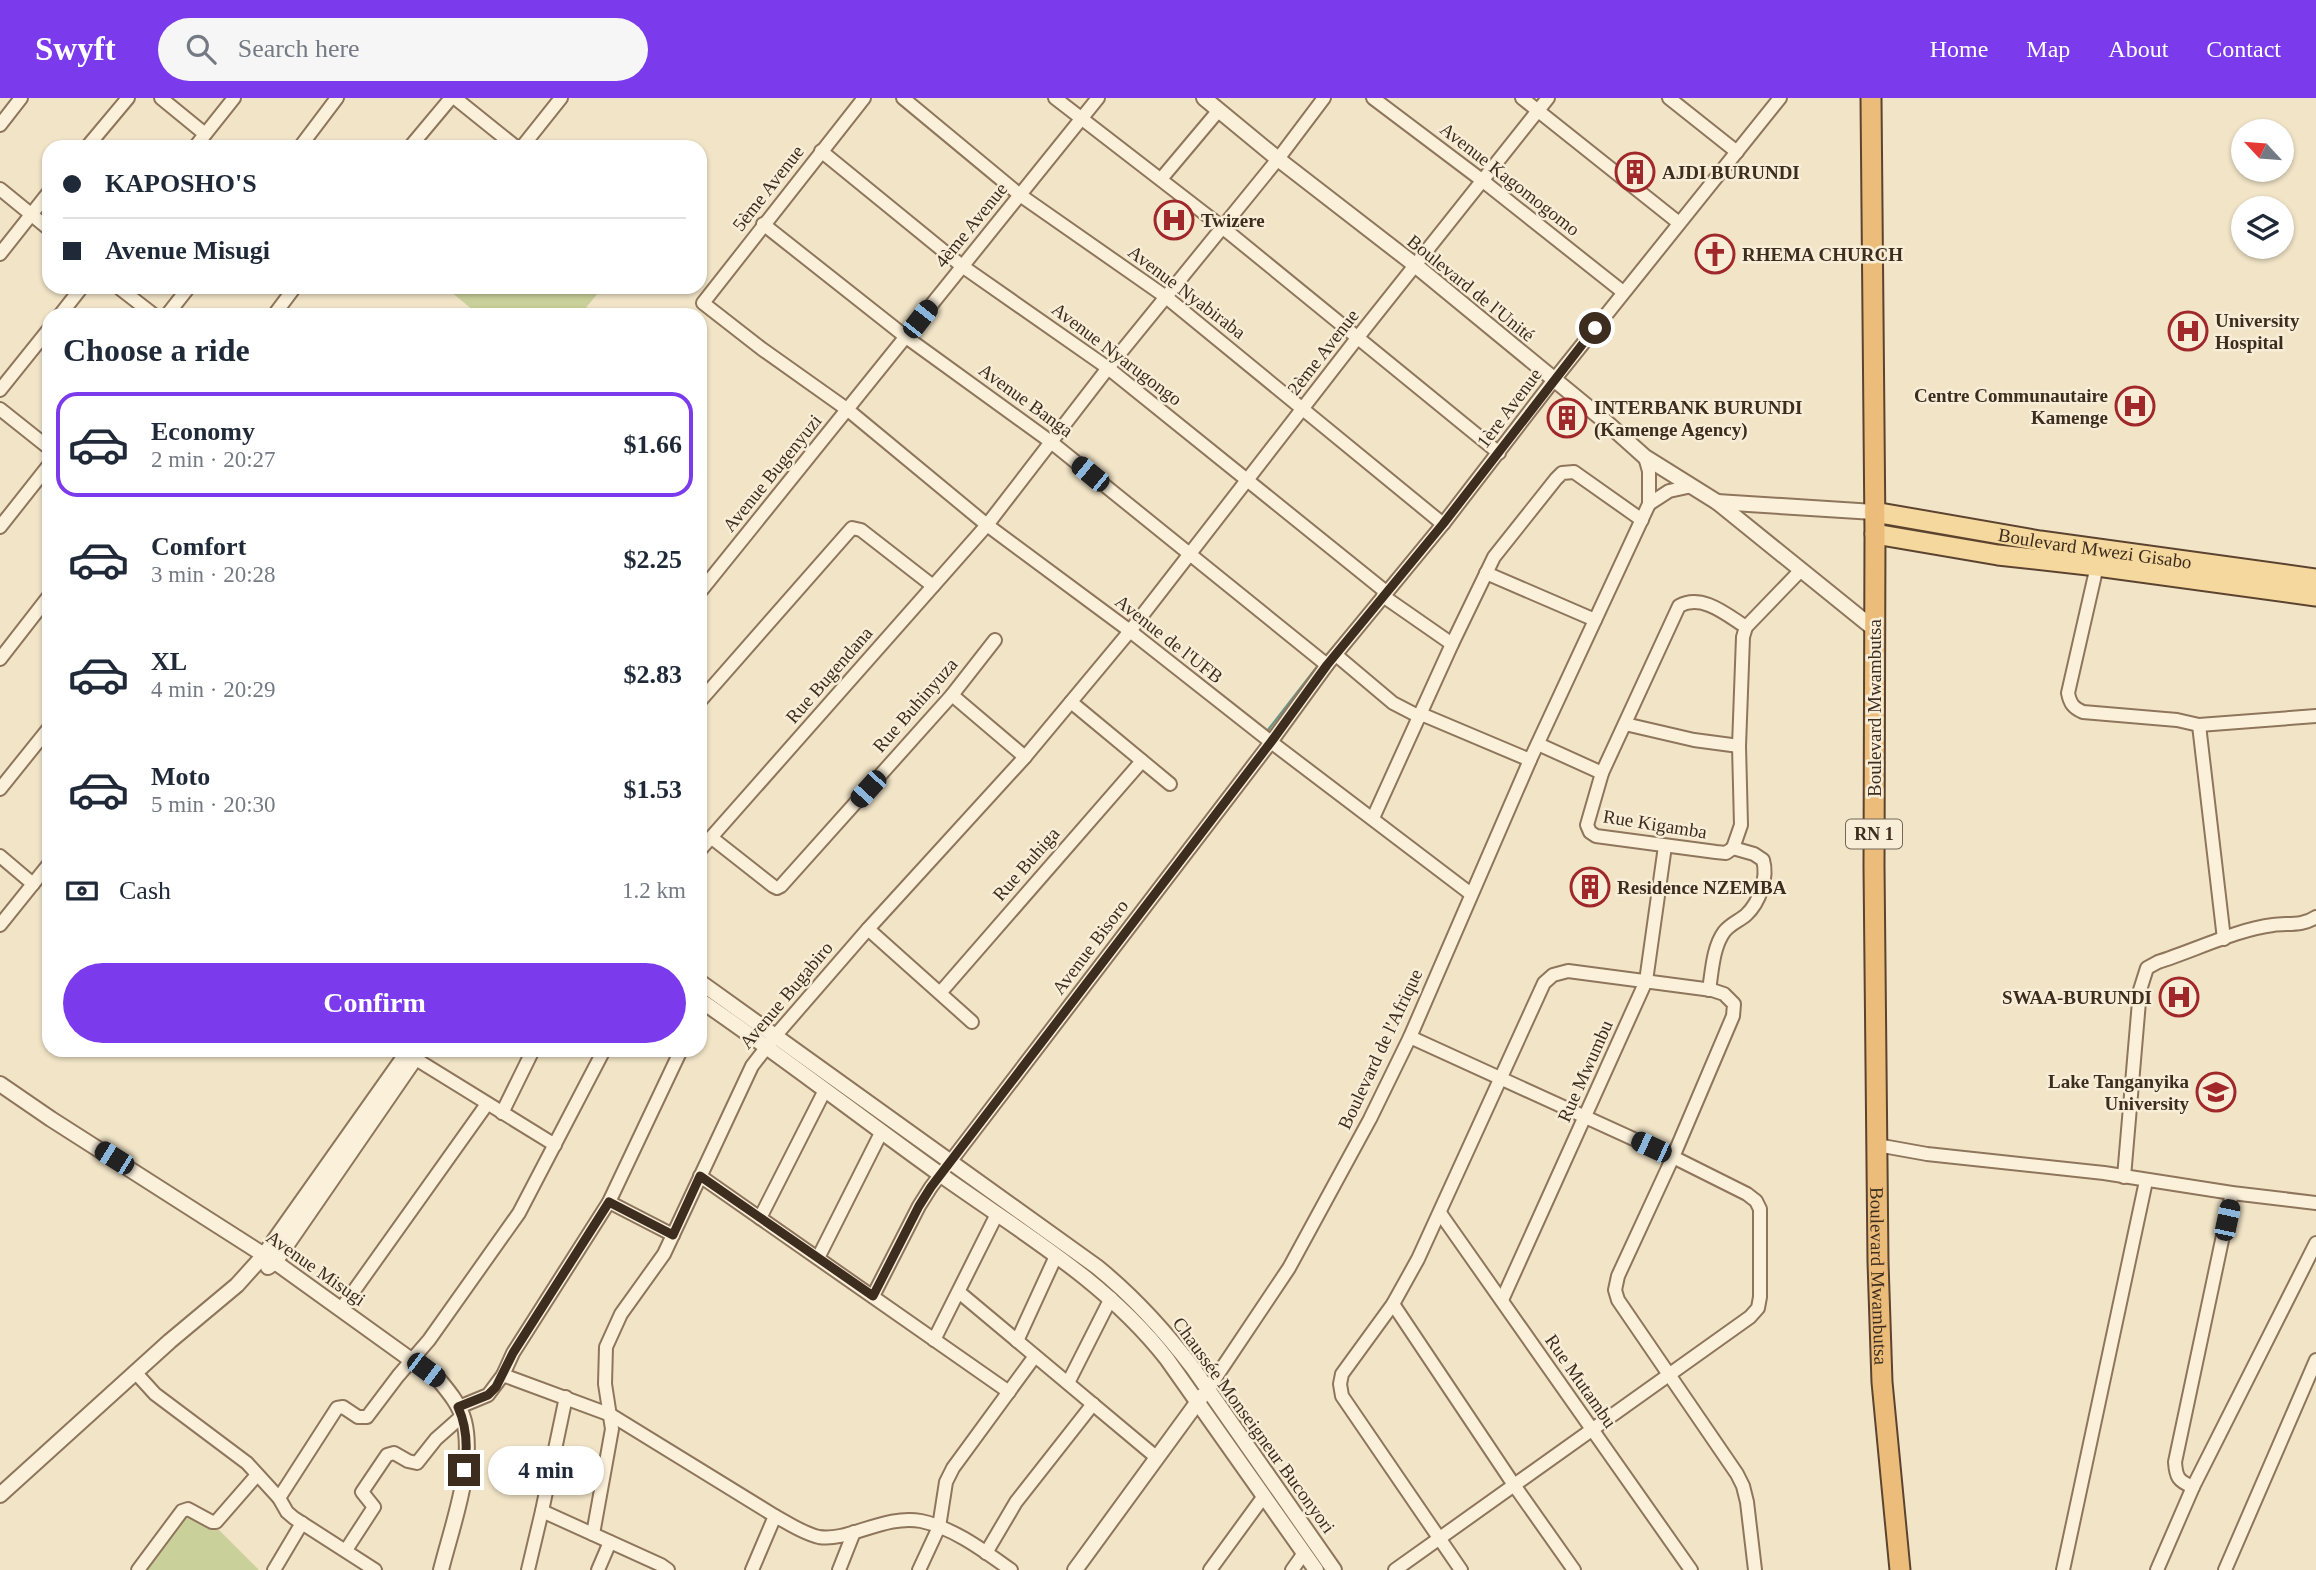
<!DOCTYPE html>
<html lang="en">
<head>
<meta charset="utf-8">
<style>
	:root { --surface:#fff; --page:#f6f6f7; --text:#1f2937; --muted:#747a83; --line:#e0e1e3; --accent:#7c3aed }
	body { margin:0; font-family:Georgia,serif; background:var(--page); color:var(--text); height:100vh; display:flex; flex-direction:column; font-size:26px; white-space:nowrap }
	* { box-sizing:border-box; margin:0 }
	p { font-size:23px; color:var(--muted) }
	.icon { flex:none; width:38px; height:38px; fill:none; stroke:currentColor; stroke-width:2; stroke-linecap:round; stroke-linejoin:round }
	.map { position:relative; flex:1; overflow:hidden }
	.details { position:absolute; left:42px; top:210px; width:665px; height:749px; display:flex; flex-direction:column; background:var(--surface); border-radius:21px; box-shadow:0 2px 5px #0004 }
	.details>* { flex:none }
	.banner { position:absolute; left:42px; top:42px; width:665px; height:154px; border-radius:21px; box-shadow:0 2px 5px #0004; display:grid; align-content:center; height:154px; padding:0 21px; background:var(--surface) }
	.needle { width:46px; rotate:296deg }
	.controls { position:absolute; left:2231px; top:21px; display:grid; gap:14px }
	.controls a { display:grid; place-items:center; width:63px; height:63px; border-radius:50%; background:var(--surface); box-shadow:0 2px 5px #0004; font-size:35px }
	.end { position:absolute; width:32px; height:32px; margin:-16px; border:9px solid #3d2d1f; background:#fff; box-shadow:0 0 0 4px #fff }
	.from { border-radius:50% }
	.bubble { position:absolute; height:49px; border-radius:24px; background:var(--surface); box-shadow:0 2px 5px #0004; font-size:23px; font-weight:700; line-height:49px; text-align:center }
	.car { position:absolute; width:21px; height:42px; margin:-21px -10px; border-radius:9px; box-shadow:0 0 5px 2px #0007; background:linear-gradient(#222 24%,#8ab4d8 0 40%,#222 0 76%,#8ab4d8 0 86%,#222 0) }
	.banner b { display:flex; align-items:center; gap:24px; height:66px; font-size:26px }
	.banner b+b { border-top:2px solid var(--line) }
	.banner i { width:18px; height:18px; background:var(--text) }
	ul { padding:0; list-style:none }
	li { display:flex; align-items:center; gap:21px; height:105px; margin:0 14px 10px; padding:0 7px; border:4px solid transparent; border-radius:21px }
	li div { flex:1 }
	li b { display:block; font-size:26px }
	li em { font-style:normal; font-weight:700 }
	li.selected { border-color:var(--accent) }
	li>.icon { width:63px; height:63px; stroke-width:1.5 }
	h2 { padding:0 21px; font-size:32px; line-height:84px }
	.pay { display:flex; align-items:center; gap:18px; height:77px; padding:0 21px; font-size:26px }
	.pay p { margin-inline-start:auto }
	.primary-button { display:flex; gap:14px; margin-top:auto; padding:14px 21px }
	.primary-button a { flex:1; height:80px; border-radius:42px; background:var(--accent); color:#fff; font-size:28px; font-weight:700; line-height:80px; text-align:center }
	header { display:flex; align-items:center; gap:42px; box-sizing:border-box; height:98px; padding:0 35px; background:var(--accent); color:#fff }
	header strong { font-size:33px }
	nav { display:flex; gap:38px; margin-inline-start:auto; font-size:24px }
	.search { width:490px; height:63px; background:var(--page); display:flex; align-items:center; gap:18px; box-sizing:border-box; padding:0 24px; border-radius:38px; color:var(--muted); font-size:26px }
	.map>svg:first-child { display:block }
	.green { fill:#cad09a }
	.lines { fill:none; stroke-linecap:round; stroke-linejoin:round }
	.stream { stroke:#6e948a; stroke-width:2.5 }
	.minor-casing { stroke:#8e755b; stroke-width:16 }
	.tertiary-casing { stroke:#8e755b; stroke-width:18 }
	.primary-casing { stroke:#5c432f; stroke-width:23 }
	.trunk-casing { stroke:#5c432f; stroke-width:23 }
	.minor { stroke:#fbf1db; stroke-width:12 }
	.tertiary { stroke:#fbf1db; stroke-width:14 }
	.primary { stroke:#f5d89e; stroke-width:19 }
	.trunk { stroke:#ecbd7a; stroke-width:19 }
	.route { stroke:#3d2d1f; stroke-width:9 }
	.labels { text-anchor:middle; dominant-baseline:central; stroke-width:5; stroke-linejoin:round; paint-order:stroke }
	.shield { fill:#f8eed7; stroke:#756756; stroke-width:2 }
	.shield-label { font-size:18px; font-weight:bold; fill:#3d2d1f }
	.poi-label { font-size:19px; font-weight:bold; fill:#3d2d1f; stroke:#f8eed7; text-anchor:start }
	.street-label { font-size:19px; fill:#3d2d1f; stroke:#f8eed7 }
</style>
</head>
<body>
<header>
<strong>Swyft</strong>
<div class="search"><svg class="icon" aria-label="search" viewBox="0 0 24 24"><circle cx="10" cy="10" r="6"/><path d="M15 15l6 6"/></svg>Search here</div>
<nav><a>Home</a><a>Map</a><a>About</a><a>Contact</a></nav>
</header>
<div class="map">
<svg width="2316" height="1472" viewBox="0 0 2316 1472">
	<rect width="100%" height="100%" fill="#f1e4c7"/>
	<!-- green -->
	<g class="green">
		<polygon points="445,189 603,189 580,217 479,217"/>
		<polygon points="191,1404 259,1472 141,1472"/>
	</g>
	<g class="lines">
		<!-- stream -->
		<g class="stream">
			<polyline points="1324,560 1354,525"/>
			<polyline points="1268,632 1320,565"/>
		</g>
		<defs>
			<g id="minor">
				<polyline points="161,0 205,36"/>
				<polyline points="455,0 516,49"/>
				<polyline points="864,0 703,205 762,251 848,312 987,427 1130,533 1271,644 1471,796"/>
				<polyline points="903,0 1020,97 1166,199 1443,426"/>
				<polyline points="1055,0 1222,129 1499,355"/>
				<polyline points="1373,0 1483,83 1623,194"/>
				<polyline points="1522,0 1679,125"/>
				<polyline points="1669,0 1737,54"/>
				<polyline points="0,27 21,0"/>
				<polyline points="87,49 128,0"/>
				<polyline points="195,49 234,0"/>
				<polyline points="300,49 337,0"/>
				<polyline points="410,49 451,0"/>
				<polyline points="522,49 561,0"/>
				<polyline points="821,53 962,168 1108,270 1386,494"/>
				<polyline points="1161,81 1219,12"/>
				<polyline points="0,91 49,131"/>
				<polyline points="763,126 906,239 1051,344 1327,567"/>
				<polyline points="0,156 49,94"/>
				<polyline points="118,189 154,217"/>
				<polyline points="60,217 82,189"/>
				<polyline points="167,217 189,189"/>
				<polyline points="274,217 295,189"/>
				<polyline points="0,292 49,231"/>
				<polyline points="0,311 49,350"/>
				<polyline points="1649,406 1669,393 1692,388"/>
				<polyline points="0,429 49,367"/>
				<path d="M2097,468L2068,595C2070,605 2073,610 2083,614L2177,622L2199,627L2316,618"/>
				<polyline points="1486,475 1595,522"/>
				<polyline points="700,494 1098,0"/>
				<polyline points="1383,498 1452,546"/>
				<polyline points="1336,557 1393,605 1420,619"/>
				<polyline points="0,561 49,498"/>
				<polyline points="952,597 1025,659"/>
				<polyline points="700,603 852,430 861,432 933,488"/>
				<polyline points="1071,604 1170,686"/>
				<polyline points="1421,616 1530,662"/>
				<polyline points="1625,626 1694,642 1739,648"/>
				<polyline points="2199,627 2224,841"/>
				<polyline points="1538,646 1602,675"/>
				<polyline points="0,691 49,630"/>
				<polyline points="1373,720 1452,546 1494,459 1556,381 1562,375 1574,374 1642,422"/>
				<polyline points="712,740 773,788 777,790 781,788 952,597 995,542"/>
				<path d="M1733,750L1726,755L1716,754L1596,738L1590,734L1587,727L1602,675L1679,508C1702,495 1727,517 1746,529"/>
				<polyline points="1733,750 1741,727 1739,648 1743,539 1746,529 1801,472"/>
				<polyline points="700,752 987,427 1108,270 1278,61 1324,0"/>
				<polyline points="0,758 33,786"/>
				<polyline points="0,827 49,766"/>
				<polyline points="868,831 972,924"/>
				<path d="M1709,892C1712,873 1713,849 1724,834C1730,826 1739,823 1746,817C1760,804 1768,779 1763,762L1754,756L1733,750"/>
				<polyline points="940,895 1142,663"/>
				<polyline points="406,955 555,1047"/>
				<polyline points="502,1015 533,952"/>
				<polyline points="1877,1047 1927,1056 2104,1075 2232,1095 2316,1105"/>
				<polyline points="700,1078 1009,1294"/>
				<path d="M2124,1079L2140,892L2147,870L2158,864C2193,853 2238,831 2273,827C2288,825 2303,828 2316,819"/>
				<path d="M2232,1095L2175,1364C2176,1379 2178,1383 2193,1389L2316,1145"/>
				<polyline points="609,1104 673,1137"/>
				<polyline points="1440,1115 1691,1472"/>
				<polyline points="760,1120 825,992"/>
				<polyline points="818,1160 882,1033"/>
				<polyline points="960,1195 1156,1359"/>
				<polyline points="873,1198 919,1108 931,1089 1271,644 1327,567 1443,426 1553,283 1780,0"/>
				<polyline points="1502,1202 1646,883 1665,748"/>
				<polyline points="1393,1206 1514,1387 1574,1472"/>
				<polyline points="341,1211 487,1006"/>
				<polyline points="934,1242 997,1116"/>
				<polyline points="1017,1243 1056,1158"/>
				<polyline points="135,1274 155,1296 247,1365 279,1400 287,1414 294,1420 375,1472"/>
				<polyline points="503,1277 513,1255 609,1104 681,952"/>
				<polyline points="1068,1285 1111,1200"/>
				<polyline points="1208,1291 1289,1170 1370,1021 1410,939 1530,662 1649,406 1649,373 1645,359"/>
				<polyline points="459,1309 488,1297 503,1277 611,1317 775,1418 752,1472"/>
				<polyline points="279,1400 337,1310 343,1309 358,1319 367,1319 398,1278 429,1242 519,1115 604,952"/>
				<polyline points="542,1413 566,1299"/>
				<path d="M775,1418C788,1425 804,1436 819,1439C848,1444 885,1416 921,1423C954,1430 984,1453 1011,1472"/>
				<polyline points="593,1436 612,1331 605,1286 606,1249 621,1216 664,1156 752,968 776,937 868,831 1025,659 1130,533 1358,239 1548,0"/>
				<polyline points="346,1452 374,1409 362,1394 387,1357 394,1355 408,1363 417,1365 436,1341 462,1318"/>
				<polyline points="986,1455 1016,1404 1093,1306"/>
				<polyline points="138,1472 182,1413 188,1411 212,1424 216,1424 257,1377"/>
				<polyline points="274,1472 302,1425"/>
				<polyline points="528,1472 542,1413 661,1467 668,1472"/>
				<polyline points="598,1472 610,1444"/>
				<polyline points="839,1472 854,1434"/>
				<polyline points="919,1472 939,1429 946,1384 953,1370 1035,1258"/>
				<polyline points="1210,1472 1264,1398"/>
				<polyline points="1292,1472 1304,1455"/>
				<polyline points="1395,1472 1750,1219 1758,1210 1760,1199 1760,1111 1756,1103 1747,1096 1673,1059 1410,939"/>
				<polyline points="1461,1472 1342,1298 1340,1286 1342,1276 1393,1206 1418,1161 1544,885 1553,877 1568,873 1712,892 1724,896 1734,906 1733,918 1673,1059 1618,1178 1615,1192 1618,1202 1737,1376 1743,1388 1747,1404 1755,1472"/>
				<polyline points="2063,1472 2146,1083"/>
				<polyline points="2157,1472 2193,1389"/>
				<polyline points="2225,1472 2316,1262"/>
			</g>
			<g id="tertiary">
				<polyline points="1204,0 1278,61 1415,167 1606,324 1645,359 1717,404 1873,530"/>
				<polyline points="1717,404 1874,414"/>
				<path d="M700,884L1097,1169C1134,1199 1164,1232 1193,1270L1334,1472"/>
				<path d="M700,902C782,958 860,1019 941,1077C1021,1134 1106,1183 1167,1261L1316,1472"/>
				<path d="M0,986L51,1021L275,1164L439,1282C449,1294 460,1307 464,1323C475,1367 452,1428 441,1472"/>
				<polyline points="268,1169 275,1164 421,952"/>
				<polyline points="0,1397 170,1243 237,1187 264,1157 409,952"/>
				<polyline points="1075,1472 1202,1298"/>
			</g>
			<g id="primary">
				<path id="s1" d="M1874,414L2040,443L2316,481"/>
				<polyline points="1875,436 1998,457 2097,468 2316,498"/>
			</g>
			<g id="trunk">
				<path id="s2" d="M1871,0L1875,436L1874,768L1878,1164L1882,1284L1900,1472"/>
			</g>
		</defs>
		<!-- minor casing -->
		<use href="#minor" class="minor-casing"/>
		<!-- tertiary casing -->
		<use href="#tertiary" class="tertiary-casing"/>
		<!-- primary casing -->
		<use href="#primary" class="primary-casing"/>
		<!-- trunk casing -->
		<use href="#trunk" class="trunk-casing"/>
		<!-- minor -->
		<use href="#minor" class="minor"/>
		<!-- tertiary -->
		<use href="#tertiary" class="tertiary"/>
		<!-- primary -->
		<use href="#primary" class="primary"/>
		<!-- trunk -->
		<use href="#trunk" class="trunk"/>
	</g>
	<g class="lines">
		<!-- route -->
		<path class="route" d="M464,1372C468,1350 467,1329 458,1309L488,1297L496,1289L513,1255L609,1104L673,1137L700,1078L873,1198L919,1108L931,1089L1271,644L1327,567L1443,426L1595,230"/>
	</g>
	<!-- icons -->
	<defs>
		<symbol id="building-ring" viewBox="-11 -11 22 22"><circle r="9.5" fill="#f8eed7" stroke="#a0282a" stroke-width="1.5"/><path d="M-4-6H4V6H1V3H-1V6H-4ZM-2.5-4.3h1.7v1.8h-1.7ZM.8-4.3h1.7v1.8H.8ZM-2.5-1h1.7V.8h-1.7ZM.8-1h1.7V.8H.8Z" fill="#a0282a"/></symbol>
		<symbol id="hospital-ring" viewBox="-11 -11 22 22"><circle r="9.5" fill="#f8eed7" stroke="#a0282a" stroke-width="1.5"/><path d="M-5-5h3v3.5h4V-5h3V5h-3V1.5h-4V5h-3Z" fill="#a0282a"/></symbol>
		<symbol id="church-ring" viewBox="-11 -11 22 22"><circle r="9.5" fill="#f8eed7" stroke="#a0282a" stroke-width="1.5"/><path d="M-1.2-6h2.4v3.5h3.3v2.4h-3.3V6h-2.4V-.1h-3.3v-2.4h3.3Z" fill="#a0282a"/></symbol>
		<symbol id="university-ring" viewBox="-11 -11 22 22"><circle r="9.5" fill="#f8eed7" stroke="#a0282a" stroke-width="1.5"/><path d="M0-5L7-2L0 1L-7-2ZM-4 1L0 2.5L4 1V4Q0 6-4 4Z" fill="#a0282a"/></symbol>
	</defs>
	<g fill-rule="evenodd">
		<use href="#building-ring" x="1613" y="52" width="44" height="44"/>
		<use href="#hospital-ring" x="1152" y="100" width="44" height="44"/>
		<use href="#church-ring" x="1693" y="134" width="44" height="44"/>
		<use href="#hospital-ring" x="2166" y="211" width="44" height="44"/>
		<use href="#hospital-ring" x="2113" y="286" width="44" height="44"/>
		<use href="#building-ring" x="1545" y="298" width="44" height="44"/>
		<use href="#building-ring" x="1568" y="767" width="44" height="44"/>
		<use href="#hospital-ring" x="2157" y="877" width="44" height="44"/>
		<use href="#university-ring" x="2194" y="972" width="44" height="44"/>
	</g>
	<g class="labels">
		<!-- shield labels -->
		<rect class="shield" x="1846" y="721.5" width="56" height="29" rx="5"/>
		<g class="shield-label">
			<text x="1874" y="736">RN 1</text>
		</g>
		<!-- poi labels -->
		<g class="poi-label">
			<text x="1662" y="74">AJDI BURUNDI</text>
			<text x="1201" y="122">Twizere</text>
			<text x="1742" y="156">RHEMA CHURCH</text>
			<text x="2215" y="222">University<tspan x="2215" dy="22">Hospital</tspan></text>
			<text x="2108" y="297" text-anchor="end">Centre Communautaire<tspan x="2108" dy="22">Kamenge</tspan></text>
			<text x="1594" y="309">INTERBANK BURUNDI<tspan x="1594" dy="22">(Kamenge Agency)</tspan></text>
			<text x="1617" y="789">Residence NZEMBA</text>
			<text x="2152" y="899" text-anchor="end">SWAA-BURUNDI</text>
			<text x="2189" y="983" text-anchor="end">Lake Tanganyika<tspan x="2189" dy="22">University</tspan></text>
		</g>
		<!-- street labels -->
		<g class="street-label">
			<text transform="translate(1510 81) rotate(38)">Avenue Kagomogomo</text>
			<text transform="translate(768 90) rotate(-52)">5ème Avenue</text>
			<text transform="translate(971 127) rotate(-51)">4ème Avenue</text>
			<text transform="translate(1471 190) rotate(39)">Boulevard de l'Unité</text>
			<text transform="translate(1187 194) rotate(37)">Avenue Nyabiraba</text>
			<text transform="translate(1323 254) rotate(-52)">2ème Avenue</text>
			<text transform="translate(1117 256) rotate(37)">Avenue Nyarugongo</text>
			<text transform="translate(1026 302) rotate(36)">Avenue Banga</text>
			<text transform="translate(1509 310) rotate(-53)">1ère Avenue</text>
			<text transform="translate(772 375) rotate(-51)">Avenue Bugenyuzi</text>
			<text stroke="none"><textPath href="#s1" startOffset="224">Boulevard Mwezi Gisabo</textPath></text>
			<text transform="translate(1169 541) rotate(38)">Avenue de l'UFB</text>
			<text transform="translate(829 577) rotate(-49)">Rue Bugendana</text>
			<text transform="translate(915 607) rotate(-49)">Rue Buhinyuza</text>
			<text transform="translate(1874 610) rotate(-90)">Boulevard Mwambutsa</text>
			<text transform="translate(1655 726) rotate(9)">Rue Kigamba</text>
			<text transform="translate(1026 766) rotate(-49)">Rue Buhiga</text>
			<text transform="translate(1090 849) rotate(-53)">Avenue Bisoro</text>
			<text transform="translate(786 897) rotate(-50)">Avenue Bugabiro</text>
			<text transform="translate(1380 951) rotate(-65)">Boulevard de l'Afrique</text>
			<text transform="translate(1585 973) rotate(-66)">Rue Mwumbu</text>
			<text transform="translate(316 1170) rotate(35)">Avenue Misugi</text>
			<text stroke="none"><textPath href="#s2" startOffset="1178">Boulevard Mwambutsa</textPath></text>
			<text transform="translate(1581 1283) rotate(55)">Rue Mutambu</text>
			<text transform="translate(1254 1327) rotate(54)">Chaussée Monseigneur Buconyori</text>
		</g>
	</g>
</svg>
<div class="controls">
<a><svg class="needle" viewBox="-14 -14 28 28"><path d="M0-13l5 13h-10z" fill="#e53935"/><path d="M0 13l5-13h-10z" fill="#747a83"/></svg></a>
<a><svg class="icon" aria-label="layers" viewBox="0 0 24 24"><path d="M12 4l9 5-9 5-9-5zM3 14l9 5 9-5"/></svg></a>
</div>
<i class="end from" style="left:1595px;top:230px"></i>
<i class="end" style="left:464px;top:1372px"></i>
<div class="bubble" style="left:488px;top:1348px;width:116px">4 min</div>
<i class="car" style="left:920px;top:221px;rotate:38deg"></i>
<i class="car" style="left:1090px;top:376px;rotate:309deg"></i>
<i class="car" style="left:868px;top:691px;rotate:222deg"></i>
<i class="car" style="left:1651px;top:1049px;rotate:295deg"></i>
<i class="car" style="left:114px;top:1060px;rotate:302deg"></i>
<i class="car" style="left:2227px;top:1122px;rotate:12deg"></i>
<i class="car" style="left:426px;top:1272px;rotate:127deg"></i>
<div class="banner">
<b><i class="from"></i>KAPOSHO'S</b>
<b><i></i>Avenue Misugi</b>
</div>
<section class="details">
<h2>Choose a ride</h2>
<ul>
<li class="selected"><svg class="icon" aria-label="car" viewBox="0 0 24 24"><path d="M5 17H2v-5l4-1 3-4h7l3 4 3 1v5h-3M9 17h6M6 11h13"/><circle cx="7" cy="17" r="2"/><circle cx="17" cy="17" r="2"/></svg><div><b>Economy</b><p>2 min · 20:27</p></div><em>$1.66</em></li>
<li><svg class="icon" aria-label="car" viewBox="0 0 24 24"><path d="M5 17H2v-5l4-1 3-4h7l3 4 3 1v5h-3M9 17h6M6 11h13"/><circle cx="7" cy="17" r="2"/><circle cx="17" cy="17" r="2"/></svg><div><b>Comfort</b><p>3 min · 20:28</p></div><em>$2.25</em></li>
<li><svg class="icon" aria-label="car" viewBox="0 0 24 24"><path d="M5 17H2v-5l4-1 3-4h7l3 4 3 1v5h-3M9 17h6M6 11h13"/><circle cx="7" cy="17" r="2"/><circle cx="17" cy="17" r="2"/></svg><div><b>XL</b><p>4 min · 20:29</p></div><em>$2.83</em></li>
<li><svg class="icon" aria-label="car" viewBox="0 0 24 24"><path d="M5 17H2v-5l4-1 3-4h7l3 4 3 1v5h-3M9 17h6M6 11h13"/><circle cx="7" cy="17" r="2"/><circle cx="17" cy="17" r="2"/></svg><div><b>Moto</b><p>5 min · 20:30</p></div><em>$1.53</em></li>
</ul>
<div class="pay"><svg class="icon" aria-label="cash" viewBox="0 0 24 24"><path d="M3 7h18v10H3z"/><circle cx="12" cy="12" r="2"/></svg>Cash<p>1.2 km</p></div>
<div class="primary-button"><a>Confirm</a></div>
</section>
</div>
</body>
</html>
